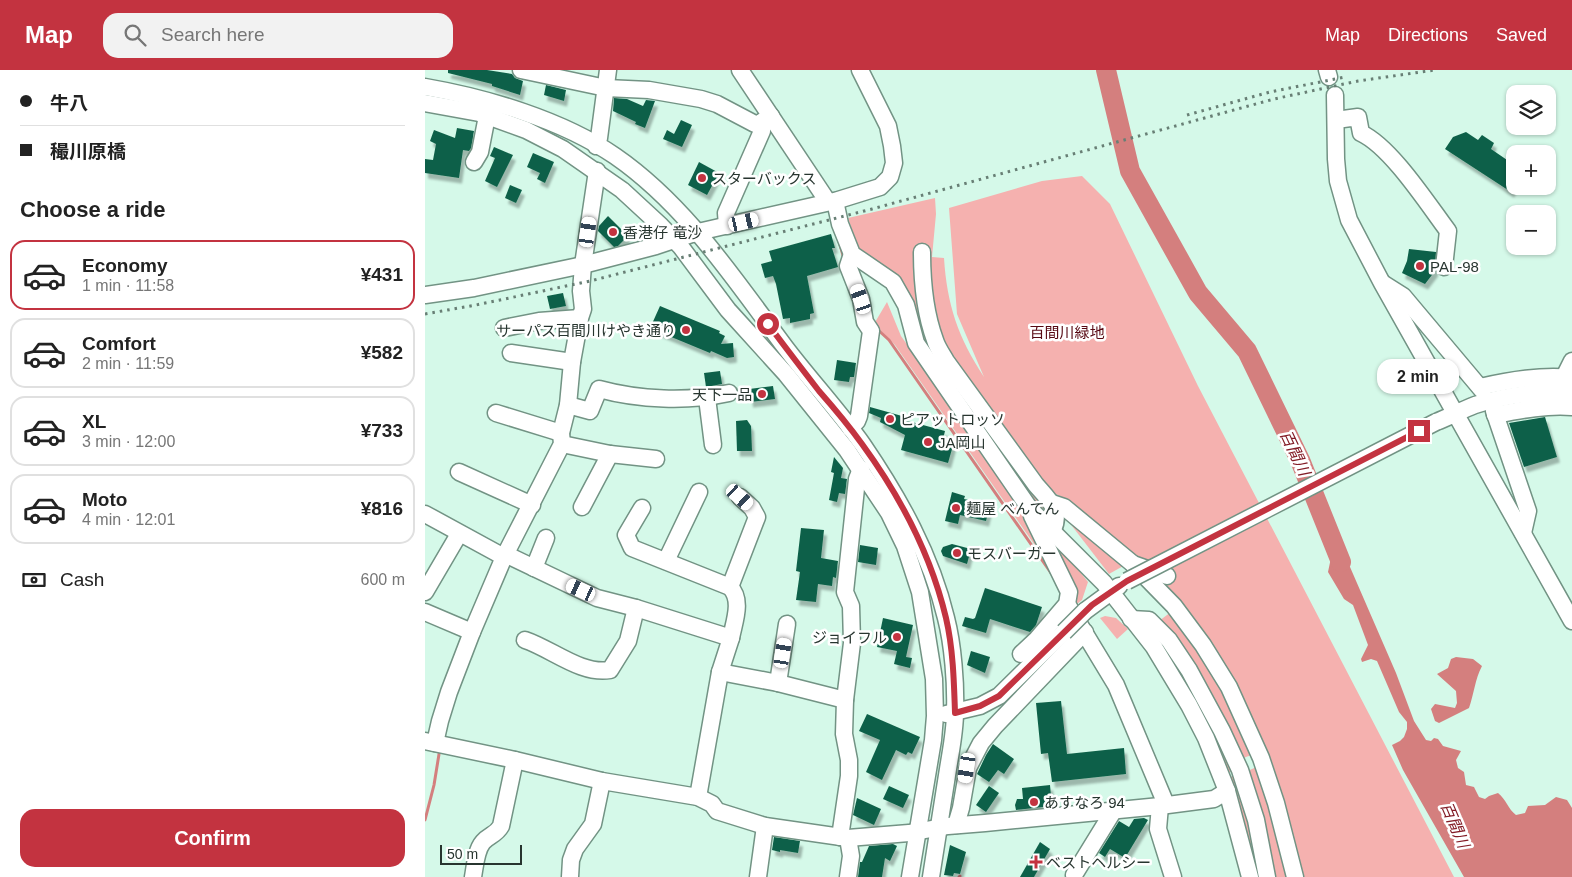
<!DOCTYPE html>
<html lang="en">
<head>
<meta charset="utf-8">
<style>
	:root { --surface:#fff; --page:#f2f2f2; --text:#222; --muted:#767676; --line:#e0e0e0; --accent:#c33340 }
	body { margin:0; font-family:Helvetica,"Noto Sans JP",sans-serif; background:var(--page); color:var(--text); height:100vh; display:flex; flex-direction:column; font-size:19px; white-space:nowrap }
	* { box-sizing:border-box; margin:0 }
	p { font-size:16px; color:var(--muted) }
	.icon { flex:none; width:28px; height:28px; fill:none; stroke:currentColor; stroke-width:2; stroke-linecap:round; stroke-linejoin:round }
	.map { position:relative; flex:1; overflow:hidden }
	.drawer { display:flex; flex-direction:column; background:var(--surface); width:425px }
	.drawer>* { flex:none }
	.banner { display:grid; align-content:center; height:110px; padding:0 20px; background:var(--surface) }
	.controls { position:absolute; left:1081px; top:15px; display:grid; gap:10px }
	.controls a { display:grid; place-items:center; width:50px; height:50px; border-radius:10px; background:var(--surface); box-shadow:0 1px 4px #0004; font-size:25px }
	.scale { position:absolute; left:15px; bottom:12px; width:82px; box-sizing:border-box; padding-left:5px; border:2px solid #27352f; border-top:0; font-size:14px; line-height:18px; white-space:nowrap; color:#27352f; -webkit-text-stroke:4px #fff; paint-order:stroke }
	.end { position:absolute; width:22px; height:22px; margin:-11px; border:6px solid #c33340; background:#fff; box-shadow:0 0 0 2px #fff }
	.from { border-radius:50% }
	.bubble { position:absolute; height:35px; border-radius:15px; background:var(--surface); box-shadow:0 1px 4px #0004; font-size:16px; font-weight:800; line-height:35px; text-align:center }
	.car { position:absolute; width:15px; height:30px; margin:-15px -8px; border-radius:6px; box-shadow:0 0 4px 1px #0007; background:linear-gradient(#fff 24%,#345 0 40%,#fff 0 76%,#345 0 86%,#fff 0) }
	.banner b { display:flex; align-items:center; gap:18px; height:48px; font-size:19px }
	.banner b+b { border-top:1px solid var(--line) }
	.banner i { width:12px; height:12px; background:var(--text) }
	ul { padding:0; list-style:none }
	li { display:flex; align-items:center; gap:15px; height:70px; margin:0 10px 8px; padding:0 10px; border:2px solid var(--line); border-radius:15px }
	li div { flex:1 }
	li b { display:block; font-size:19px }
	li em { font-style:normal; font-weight:800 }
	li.current { border-color:var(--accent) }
	li>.icon { width:45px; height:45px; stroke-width:1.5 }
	h2 { padding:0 20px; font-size:22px; line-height:60px }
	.pay { display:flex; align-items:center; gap:12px; height:55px; padding:0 20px; font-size:19px }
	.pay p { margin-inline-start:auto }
	.button { display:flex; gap:10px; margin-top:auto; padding:10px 20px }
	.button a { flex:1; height:58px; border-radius:15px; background:var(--accent); color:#fff; font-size:20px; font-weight:800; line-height:58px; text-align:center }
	header { display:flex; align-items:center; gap:30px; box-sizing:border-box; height:70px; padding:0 25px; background:var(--accent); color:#fff }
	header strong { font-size:24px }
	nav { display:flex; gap:28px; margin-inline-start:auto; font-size:18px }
	.search { width:350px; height:45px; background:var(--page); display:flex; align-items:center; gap:12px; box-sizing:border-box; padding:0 18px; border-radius:15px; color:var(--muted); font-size:19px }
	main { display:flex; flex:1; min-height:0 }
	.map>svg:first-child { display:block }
	.green { fill:#f5b1af }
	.water { fill:#d47f7e }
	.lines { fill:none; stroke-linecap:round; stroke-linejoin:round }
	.stream { stroke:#d47f7e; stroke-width:3 }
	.river { stroke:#d47f7e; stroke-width:20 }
	.building { fill:#106148; filter:url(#shadow) }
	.minor-casing { stroke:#729384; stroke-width:19 }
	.minor { stroke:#fff; stroke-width:16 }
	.rail { stroke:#687f75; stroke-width:3; stroke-dasharray:2.5 5; stroke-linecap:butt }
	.minor-bridge-casing { stroke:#729384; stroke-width:19; stroke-linecap:butt }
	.minor-bridge { stroke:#fff; stroke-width:16 }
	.route { stroke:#c33340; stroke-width:6 }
	.poi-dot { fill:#c33340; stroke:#fff; stroke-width:2 }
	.labels { text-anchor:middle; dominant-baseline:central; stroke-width:5; stroke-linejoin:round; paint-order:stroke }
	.poi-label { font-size:15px; fill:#27352f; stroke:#fff; text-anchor:start }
	.park-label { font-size:15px; fill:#570913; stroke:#fff }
	.water-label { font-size:16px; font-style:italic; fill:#831d27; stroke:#fff }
</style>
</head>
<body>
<header>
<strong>Map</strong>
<div class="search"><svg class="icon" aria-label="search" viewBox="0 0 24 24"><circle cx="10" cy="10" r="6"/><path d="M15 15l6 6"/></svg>Search here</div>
<nav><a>Map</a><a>Directions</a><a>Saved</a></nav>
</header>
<main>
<section class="drawer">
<div class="banner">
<b><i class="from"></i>牛八</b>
<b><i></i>穝川原橋</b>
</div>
<h2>Choose a ride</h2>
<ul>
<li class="current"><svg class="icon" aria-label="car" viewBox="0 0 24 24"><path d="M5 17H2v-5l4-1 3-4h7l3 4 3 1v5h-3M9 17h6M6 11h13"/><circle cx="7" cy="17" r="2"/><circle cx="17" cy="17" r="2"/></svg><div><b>Economy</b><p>1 min · 11:58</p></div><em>¥431</em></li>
<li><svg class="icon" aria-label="car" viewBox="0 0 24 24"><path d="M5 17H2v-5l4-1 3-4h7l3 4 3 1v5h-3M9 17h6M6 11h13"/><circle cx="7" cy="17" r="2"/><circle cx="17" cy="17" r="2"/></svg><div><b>Comfort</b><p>2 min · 11:59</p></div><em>¥582</em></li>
<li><svg class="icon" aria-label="car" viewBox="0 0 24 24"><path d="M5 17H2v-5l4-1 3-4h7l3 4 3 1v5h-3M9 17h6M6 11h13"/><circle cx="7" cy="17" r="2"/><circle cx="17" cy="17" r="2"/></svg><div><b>XL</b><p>3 min · 12:00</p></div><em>¥733</em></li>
<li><svg class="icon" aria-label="car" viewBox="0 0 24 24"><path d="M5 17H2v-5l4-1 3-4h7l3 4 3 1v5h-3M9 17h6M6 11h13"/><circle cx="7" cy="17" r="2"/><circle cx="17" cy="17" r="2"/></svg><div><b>Moto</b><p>4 min · 12:01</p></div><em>¥816</em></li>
</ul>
<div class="pay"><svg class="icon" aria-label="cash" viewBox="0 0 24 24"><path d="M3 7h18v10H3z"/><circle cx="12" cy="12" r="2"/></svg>Cash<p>600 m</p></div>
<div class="button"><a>Confirm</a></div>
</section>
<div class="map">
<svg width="1147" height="807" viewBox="0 0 1147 807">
	<defs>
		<filter id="shadow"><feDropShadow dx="3" dy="5.5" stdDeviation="1" flood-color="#0004"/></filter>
	</defs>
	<rect width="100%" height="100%" fill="#d5f9e9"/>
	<!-- green -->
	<g class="green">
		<path d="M657,106L685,134L773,316L1029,807H873L827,656L712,490L683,462L695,477L693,478L633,425L620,419L499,253L622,441L617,440L609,433L496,268L482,225L433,178L423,148L510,128L511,144L507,187L519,188C522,235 533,267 559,307L532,244L524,138L617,111Z"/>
		<path d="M462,232L476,266L592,428C600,454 617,479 630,504L470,275L449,254Z"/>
		<polygon points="637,443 700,495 684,504"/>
		<polygon points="621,461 632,473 663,512 657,530 652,534 647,529"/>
		<path d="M746,542C777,588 806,633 829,684L813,690L734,551Z"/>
		<polygon points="680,546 691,548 703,559 692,569 675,548"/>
		<polygon points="732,565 742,575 809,700 802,703 738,579"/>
		<polygon points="834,696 865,807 849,807 820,702"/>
		<polygon points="811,705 822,735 838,807 831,807 802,708"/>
	</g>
	<!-- water -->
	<g class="water">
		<path d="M912,467L971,603L989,651L1001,670L1006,671L1009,668L1013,669L1018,676L1036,681L1031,690L1033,698L1039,702L1041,715L1049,717L1054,727L1060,729L1064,726L1073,723C1081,729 1083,739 1091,745L1100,743L1103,736L1120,735L1131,727L1142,730L1147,738V807H1039L978,700L967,675L975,671L979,667L982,659V652L974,642L952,591L946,589L937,592L936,589L943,575L928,535L919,529L903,502L907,483L902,468Z"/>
		<path d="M1031,587L1048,589L1057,596C1050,609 1049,624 1044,638L1014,653L1010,651L1006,639L1010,634L1030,638L1032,633L1031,621L1012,604L1023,598L1026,589Z"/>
	</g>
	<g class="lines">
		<!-- stream -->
		<g class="stream">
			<polyline points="414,171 419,189"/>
			<polyline points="451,258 464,270 626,503"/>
			<polyline points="0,750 9,715 15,678"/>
			<polyline points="534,807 535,806"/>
		</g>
		<!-- river -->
		<polyline class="river" points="681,0 705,101 773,223 822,281 875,390 916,492"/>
	</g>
	<!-- building -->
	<g class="building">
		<polygon points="23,0 62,0 87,4 90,8 98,11 95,25 67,16 67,14 23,3"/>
		<polygon points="121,15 141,20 139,31 119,25"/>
		<polygon points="189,28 202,29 218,36 221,30 230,31 220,58 210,54 211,52 188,41"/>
		<polygon points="256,50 267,55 257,77 238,69 242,60 249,64"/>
		<polygon points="32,58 49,61 46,78 44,81 38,80 34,108 0,103 0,89 8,90 11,74 5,71 9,60 30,68"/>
		<polygon points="1041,62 1053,70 1057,65 1069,73 1066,79 1085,92 1090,107 1090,116 1086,122 1020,79 1028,67"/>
		<polygon points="69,77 88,85 72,117 60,111 70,88 65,86"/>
		<polygon points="108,83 129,92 120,113 112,109 115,103 102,97"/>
		<polygon points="274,92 294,103 282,125 263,115"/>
		<polygon points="85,115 97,120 91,133 80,128"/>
		<polygon points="183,146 203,166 193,176 189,177 173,161 174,156"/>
		<polygon points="406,164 410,178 407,178 413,197 382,206 389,243 385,244 385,249 365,253 365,248 358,249 351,214 348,206 340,208 336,194 347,191 344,181"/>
		<polygon points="984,179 1011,182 1010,201 1000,214 977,203 982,191"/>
		<polygon points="138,223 141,236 125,239 122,226"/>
		<polygon points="235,236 295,261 294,263 300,266 296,274 308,273 309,287 302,288 286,281 285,283 227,259 226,256"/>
		<polygon points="412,290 431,293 429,307 425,307 424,312 409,310"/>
		<polygon points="295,301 297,314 281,317 279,303"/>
		<polygon points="348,316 350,329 325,332 324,319"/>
		<polygon points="445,337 477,346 476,349 520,361 518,369 529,372 523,393 476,380 480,365 455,352 456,348 444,343"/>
		<polygon points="1120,347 1132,387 1099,397 1084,353"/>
		<polygon points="322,350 326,356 327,381 312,381 311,351"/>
		<polygon points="409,387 418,398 416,408 422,409 420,424 414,423 412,432 404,430 409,403 406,402"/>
		<polygon points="527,422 540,426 539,429 565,435 561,451 535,445 533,454 520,451"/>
		<polygon points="376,458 399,460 396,488 413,491 411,508 408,507 407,516 393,514 391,532 371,530 375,502 371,501"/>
		<polygon points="527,474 546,479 542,494 518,486 516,481 518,477"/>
		<polygon points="435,475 453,478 451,495 433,492"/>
		<polygon points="560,518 617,537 611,555 605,562 565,549 561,563 537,556 540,547 548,549 550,548"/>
		<polygon points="458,548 488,555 481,587 487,588 485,598 469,594 472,581 452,577"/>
		<polygon points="546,581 565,587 560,603 542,595"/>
		<polygon points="636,631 642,684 699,678 701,704 627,712 623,683 616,684 611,633"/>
		<polygon points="442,644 495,667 487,684 483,682 481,685 471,680 457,710 441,702 455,670 434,661"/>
		<polygon points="568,674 589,689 579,704 573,700 564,712 552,704 561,685"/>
		<polygon points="625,715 627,736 591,740 590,735 592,729 598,729 597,718"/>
		<polygon points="464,716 484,725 478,738 458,729"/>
		<polygon points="564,716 574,723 561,742 551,735"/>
		<polygon points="432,728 456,739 449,755 428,745"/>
		<polygon points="719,748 723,750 700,788 685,779 680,787 674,783 694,751 704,757 709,749"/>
		<polygon points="349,767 375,771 373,783 355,780 355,782 347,780"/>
		<polygon points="615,772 625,779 609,807 595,807"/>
		<polygon points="468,774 472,776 465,791 460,788 457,807 433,807 435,792 437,792 444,776"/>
		<polygon points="525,775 541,782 535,804 529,803 528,806 519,805"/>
	</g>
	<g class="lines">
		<defs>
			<g id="minor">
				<polyline points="96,0 181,18 224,20 276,29 292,34 330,54 333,54 346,46"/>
				<polyline points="315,0 403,132"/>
				<polyline points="902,0 904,7"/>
				<path d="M0,17C63,28 137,50 190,86C261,135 309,209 360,277C385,310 414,341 438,375C474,428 506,485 521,548C528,575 531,614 530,642C530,661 526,680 523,699C517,735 512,771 506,807"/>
				<polyline points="910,25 911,89 913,111 924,150 957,213 1147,551"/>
				<polyline points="0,33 54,43 101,60 138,79 197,120 236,156 256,177 303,240 361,304 422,380 464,443 480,476 495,522 509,609 510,646 508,670 485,807"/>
				<path d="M911,50L933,47L936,63C966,77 1002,133 1023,161L1019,197"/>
				<polyline points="171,76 174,68 183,0"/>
				<polyline points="49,92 55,82 62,46"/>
				<polyline points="410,131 415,154 427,184 468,212 481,235 491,273 605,439 679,513 729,577 764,635 781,668 802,721 825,807"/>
				<polyline points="302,156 301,143 337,61 337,52"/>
				<path d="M497,182C497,211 500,243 510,270C512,277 517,284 521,291L611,415C623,429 637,440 628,460"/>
				<polyline points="959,214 978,226 1057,320"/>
				<polyline points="0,225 49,218 158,195 231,176 273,162 410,131 455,117 465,107 469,93 467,76 463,56 435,0"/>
				<polyline points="79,258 114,251 155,248"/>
				<polyline points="86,283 147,292"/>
				<polyline points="1139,307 1147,291"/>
				<path d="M1055,317C1086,310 1116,305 1147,308"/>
				<polyline points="282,328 288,375"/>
				<path d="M143,335L165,341L174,319C214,330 263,332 304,323"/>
				<polyline points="1069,341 1103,441 1098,463"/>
				<polyline points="71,343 136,363"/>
				<path d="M1070,345C1096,340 1121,335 1147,337"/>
				<path d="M1011,352C1024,347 1037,340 1050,335C1082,325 1114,321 1147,322"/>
				<polyline points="425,358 432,351 434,346 446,261 440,252 436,229 423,196 427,184"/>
				<polyline points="137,374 185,384 231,389"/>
				<polyline points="34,402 107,435"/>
				<polyline points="627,433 639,437 708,494 742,506"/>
				<polyline points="157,437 185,384"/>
				<path d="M217,438L201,465L207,478L305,517C318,530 309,552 306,568"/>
				<polyline points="0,444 79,487"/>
				<polyline points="80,484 172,528 211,538 306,568 295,602 273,727"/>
				<polyline points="241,491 274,422"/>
				<polyline points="708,494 749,536 778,575 804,617 836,688 851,733 870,807"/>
				<polyline points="109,498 121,468"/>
				<polyline points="305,517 332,447 327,438 315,427"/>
				<polyline points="0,522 34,464"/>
				<polyline points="642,534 691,615 740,732 740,735"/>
				<polyline points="660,541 694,516"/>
				<polyline points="0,542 47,562"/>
				<polyline points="706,549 724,550 744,570 764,600 797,661 815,700 831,750 842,807"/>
				<path d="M100,570C127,579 156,605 185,600L203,571L211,538"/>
				<polyline points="596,584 612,569 642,534 644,522 607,446"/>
				<polyline points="295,602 353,613 420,630"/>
				<polyline points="353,613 362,554"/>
				<polyline points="521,644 555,636 574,626 639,562"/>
				<polyline points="0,671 90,690 177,711 273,727 287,734 292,741 340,756 423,768 484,763 523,756 560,753 735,736 789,729 802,721"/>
				<polyline points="10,673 15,651 24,622 47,562 79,487 137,374 136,363 143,335 147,292 155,248 158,239 156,221 158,195 172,101"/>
				<polyline points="735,736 733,759 748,807"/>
				<polyline points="531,755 536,738 543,698 556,673 570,656 660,562"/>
				<polyline points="415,767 424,706 424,690 419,664 420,630 427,573 426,536 420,522 432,409 436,399"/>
				<polyline points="423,768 426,786 423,807"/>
				<polyline points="649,805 689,740"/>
				<path d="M48,807C50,796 51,780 58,772C64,765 71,765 76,756L90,690"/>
				<polyline points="145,807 146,790 150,779 168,754 177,711"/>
				<polyline points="333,807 340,756"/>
			</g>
		</defs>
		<!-- minor casing -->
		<use href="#minor" class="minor-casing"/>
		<!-- minor -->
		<use href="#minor" class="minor"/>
		<!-- rail -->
		<g class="rail">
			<polyline points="762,45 845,22 920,7"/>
			<polyline points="0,244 51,235 165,211 447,139 849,29 933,11 1010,0"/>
		</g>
		<defs>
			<g id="minor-bridge">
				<polyline points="702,511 1011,352"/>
				<polyline points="639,562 660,541"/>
			</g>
		</defs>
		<!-- minor-bridge casing -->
		<use href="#minor-bridge" class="minor-bridge-casing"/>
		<!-- minor-bridge -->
		<use href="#minor-bridge" class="minor-bridge"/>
	</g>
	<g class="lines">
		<!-- route -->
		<path class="route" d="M343,254C360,277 377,299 394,321C409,338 424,356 437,374C475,426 506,485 521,548C528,578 529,611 530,643L555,636L574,626L667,535L702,511L994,361"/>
	</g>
	<!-- markers -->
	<g class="poi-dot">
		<circle cx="277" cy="108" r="5"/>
		<circle cx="188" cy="162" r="5"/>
		<circle cx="995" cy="196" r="5"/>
		<circle cx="261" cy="260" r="5"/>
		<circle cx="337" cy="324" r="5"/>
		<circle cx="465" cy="349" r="5"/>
		<circle cx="503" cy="372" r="5"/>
		<circle cx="531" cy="438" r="5"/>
		<circle cx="532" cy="483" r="5"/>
		<circle cx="472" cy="567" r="5"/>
		<circle cx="609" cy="732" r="5"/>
		<path d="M608.5 784.5h5v5h5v5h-5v5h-5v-5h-5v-5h5z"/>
	</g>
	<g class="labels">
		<!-- poi labels -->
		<g class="poi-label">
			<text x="287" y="108">スターバックス</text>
			<text x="198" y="162">香港仔 竜沙</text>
			<text x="1005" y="196">PAL-98</text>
			<text x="251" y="260" text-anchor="end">サーパス百間川けやき通り</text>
			<text x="327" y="324" text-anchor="end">天下一品</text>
			<text x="475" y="349">ピアットロッソ</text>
			<text x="513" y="372">JA岡山</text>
			<text x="541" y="438">麺屋 べんてん</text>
			<text x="542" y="483">モスバーガー</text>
			<text x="462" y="567" text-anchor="end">ジョイフル</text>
			<text x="619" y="732">あすなろ 94</text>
			<text x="621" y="792">ベストヘルシー</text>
		</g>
		<!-- park labels -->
		<g class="park-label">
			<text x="642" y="262">百間川緑地</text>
		</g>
		<!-- water labels -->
		<g class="water-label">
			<text transform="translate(870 383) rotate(65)">百間川</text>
			<text transform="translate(1030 755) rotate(67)">百間川</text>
		</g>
	</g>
</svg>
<div class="controls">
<a><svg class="icon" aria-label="layers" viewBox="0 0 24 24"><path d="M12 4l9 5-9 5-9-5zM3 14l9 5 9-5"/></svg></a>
<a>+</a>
<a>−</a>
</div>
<div class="scale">50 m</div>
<i class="end from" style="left:343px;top:254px"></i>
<i class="end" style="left:994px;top:361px"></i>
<div class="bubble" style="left:952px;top:289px;width:82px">2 min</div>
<i class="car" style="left:319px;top:152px;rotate:77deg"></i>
<i class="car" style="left:163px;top:162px;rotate:8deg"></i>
<i class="car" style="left:436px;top:229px;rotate:341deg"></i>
<i class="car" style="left:315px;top:427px;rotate:132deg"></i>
<i class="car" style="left:156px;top:520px;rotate:295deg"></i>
<i class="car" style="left:358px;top:583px;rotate:9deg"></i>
<i class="car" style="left:542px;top:698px;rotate:189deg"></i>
</div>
</main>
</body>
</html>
